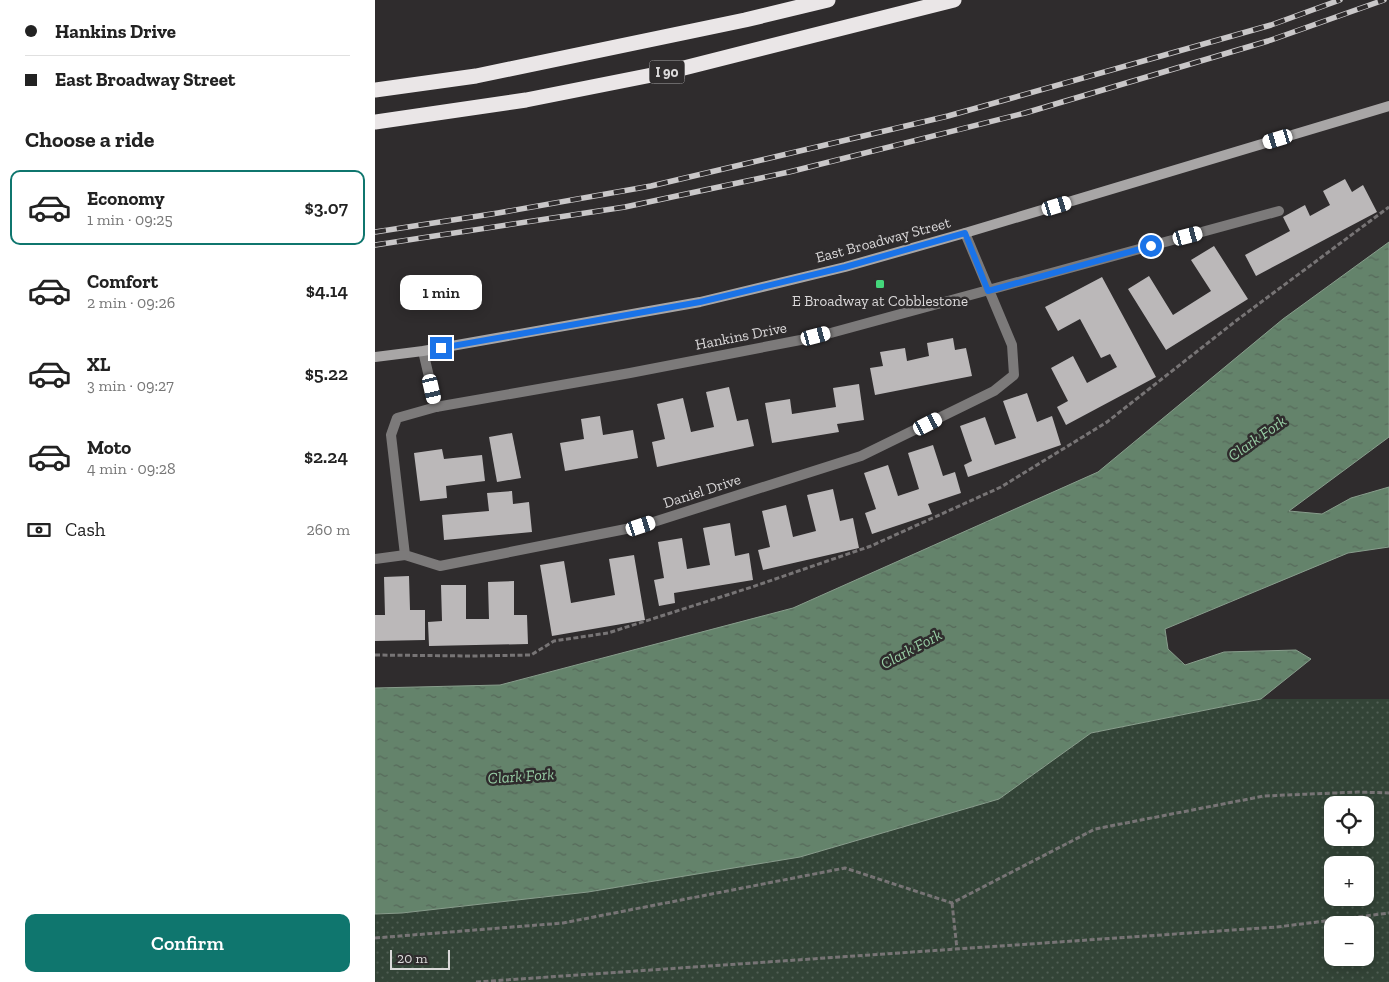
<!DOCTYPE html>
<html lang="en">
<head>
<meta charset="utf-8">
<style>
	:root { --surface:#fff; --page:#f6f6f6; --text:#222; --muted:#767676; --line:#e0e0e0; --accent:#0f766e }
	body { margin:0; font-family:"Zilla Slab",serif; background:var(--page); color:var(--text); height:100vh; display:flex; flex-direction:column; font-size:19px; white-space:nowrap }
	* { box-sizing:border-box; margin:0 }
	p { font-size:16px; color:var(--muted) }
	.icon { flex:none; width:28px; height:28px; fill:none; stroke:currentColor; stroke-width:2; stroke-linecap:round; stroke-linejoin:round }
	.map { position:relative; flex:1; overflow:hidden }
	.side { display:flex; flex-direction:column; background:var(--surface); width:375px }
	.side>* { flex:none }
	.top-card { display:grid; align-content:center; height:110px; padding:0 25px; background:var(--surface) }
	.controls { position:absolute; left:949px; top:796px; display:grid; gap:10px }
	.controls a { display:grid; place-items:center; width:50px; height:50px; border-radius:10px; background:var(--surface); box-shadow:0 2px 12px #0003; font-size:25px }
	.scale { position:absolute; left:15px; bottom:12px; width:60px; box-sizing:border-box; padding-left:5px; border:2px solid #dbd9da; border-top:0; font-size:14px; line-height:18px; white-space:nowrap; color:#dbd9da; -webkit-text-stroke:4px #2f2c2d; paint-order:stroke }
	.end { position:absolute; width:22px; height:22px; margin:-11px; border:6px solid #1a73e8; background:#fff; box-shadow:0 0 0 2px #fff }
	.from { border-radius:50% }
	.bubble { position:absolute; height:35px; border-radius:10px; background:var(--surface); box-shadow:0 2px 12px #0003; font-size:16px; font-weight:600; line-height:35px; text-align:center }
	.car { position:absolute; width:15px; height:30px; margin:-15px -8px; border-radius:6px; box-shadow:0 0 4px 1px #0007; background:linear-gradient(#fff 24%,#345 0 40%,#fff 0 76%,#345 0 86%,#fff 0) }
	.top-card b { display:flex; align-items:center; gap:18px; height:48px; font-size:19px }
	.top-card b+b { border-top:1px solid var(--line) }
	.top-card i { width:12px; height:12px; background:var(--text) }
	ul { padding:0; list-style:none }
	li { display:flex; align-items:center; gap:15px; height:75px; margin:0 10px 8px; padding:0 15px; border:2px solid transparent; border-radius:10px }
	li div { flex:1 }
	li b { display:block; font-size:19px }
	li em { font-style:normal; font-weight:600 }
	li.active { border-color:var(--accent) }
	li>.icon { width:45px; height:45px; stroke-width:1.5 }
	h2 { padding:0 25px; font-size:22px; line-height:60px }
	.pay { display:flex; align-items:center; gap:12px; height:55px; padding:0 25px; font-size:19px }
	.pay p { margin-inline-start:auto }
	.button { display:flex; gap:10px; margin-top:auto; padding:10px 25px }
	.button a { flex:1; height:58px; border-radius:10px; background:var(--accent); color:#fff; font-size:20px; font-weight:600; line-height:58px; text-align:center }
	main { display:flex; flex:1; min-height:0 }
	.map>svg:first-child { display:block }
	.grass { fill:url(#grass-dots); fill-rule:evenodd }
	.water { fill:url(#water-ripples); stroke:#889d8c }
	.building { fill:#bbb8b9 }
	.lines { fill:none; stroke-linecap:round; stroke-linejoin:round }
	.path { stroke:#777475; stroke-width:3; stroke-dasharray:5 2.5; stroke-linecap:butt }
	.minor { stroke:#7c7a7a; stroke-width:10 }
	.secondary { stroke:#a8a6a6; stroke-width:10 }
	.motorway { stroke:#eae6e7; stroke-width:15 }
	.rail-casing { stroke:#c9c7c8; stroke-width:5.5 }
	.rail { stroke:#2f2c2d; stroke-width:4; stroke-dasharray:11; stroke-linecap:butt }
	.route { stroke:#1a73e8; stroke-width:6 }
	.poi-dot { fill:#44d77b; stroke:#2f2c2d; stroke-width:2 }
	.labels { text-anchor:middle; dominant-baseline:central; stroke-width:5; stroke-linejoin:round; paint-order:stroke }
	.shield { fill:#2f2c2d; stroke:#a7a5a6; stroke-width:1 }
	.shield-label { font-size:14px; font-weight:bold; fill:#dbd9da }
	.street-label { font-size:15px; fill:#dbd9da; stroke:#2f2c2d }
	.poi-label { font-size:15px; fill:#dbd9da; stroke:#2f2c2d }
	.water-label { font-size:16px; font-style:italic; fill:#98cea5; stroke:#2f2c2d }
</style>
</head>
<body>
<main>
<section class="side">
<div class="top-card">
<b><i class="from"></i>Hankins Drive</b>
<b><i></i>East Broadway Street</b>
</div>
<h2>Choose a ride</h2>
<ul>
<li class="active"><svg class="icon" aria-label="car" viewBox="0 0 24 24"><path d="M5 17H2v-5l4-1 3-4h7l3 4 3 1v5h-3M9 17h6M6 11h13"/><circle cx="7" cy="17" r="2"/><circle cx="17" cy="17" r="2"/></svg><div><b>Economy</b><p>1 min · 09:25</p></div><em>$3.07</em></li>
<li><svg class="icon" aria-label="car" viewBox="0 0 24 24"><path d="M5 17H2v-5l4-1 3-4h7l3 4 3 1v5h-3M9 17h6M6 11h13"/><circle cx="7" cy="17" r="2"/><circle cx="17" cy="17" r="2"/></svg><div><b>Comfort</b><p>2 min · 09:26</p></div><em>$4.14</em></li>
<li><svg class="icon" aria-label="car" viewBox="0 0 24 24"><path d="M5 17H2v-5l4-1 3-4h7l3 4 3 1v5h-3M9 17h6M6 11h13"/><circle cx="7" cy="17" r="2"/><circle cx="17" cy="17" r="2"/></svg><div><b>XL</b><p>3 min · 09:27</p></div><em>$5.22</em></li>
<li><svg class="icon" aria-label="car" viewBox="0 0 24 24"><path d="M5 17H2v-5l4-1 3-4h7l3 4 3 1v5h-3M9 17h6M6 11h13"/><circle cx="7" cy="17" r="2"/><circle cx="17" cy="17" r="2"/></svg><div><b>Moto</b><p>4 min · 09:28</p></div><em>$2.24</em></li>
</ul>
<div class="pay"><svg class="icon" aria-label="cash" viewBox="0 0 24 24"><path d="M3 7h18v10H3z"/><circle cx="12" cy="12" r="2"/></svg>Cash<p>260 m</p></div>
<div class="button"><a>Confirm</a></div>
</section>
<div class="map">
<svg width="1014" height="982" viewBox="0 0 1014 982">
	<defs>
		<pattern id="grass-dots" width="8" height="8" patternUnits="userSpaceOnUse" patternTransform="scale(1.25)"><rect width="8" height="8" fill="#334437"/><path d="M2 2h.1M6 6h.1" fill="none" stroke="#505e53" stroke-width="1.8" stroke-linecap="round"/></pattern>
		<pattern id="water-ripples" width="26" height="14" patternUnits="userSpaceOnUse" patternTransform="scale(1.25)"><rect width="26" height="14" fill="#64836b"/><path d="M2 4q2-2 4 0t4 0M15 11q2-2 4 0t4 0" fill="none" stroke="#56695a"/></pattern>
	</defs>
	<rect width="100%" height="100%" fill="#2f2c2d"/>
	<!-- grass -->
	<path class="grass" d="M886,699H1014V982H0V914L27,913L213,892L425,857L624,799L716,733ZM958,805H990V838H958ZM958,865H990V898H958ZM958,925H990V958H958Z"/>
	<!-- water -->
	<polygon class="water" points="1014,242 1014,437 914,511 947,514 976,498 1014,487 1014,547 973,553 790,629 793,649 810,665 849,652 921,650 936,659 886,699 716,733 624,799 425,857 213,892 27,913 0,914 0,688 125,685 418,608 723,472 908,319"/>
	<!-- building -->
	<g class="building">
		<polygon points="970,179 977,192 988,185 1002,212 881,276 870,255 915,231 908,217 930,205 935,216 955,205 948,191"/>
		<polygon points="839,246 873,299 791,350 753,289 774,276 798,315 836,291 816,260"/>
		<polygon points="727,277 781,377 691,425 682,407 693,401 676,368 698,356 712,383 742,367 735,354 726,358 705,319 683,331 670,307"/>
		<polygon points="578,338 580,350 591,348 597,376 500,395 495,368 508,366 505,352 530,348 532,361 554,356 552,343"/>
		<polygon points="484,384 489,420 462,424 464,432 397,443 390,403 415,399 417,414 461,407 458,388"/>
		<polygon points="354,387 362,421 373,419 379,446 282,467 277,442 290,439 282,404 308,398 316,432 339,427 331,392"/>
		<polygon points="652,393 662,422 677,416 686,445 593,477 589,465 597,461 585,426 610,417 620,445 641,438 628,401"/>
		<polygon points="225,416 228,435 258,430 263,458 190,471 185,443 209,439 206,419"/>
		<polygon points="137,433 146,478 122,482 114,437"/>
		<polygon points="558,445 568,476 580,472 586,493 553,504 557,514 497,534 490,513 501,509 489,473 513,465 523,496 544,489 533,453"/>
		<polygon points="67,449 69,459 107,455 110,481 71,486 72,498 45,501 39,453"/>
		<polygon points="458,489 465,521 478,518 484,548 388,570 383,550 395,547 387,511 411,505 418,537 441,531 432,495"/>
		<polygon points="137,491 138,504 154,502 157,532 69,540 67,515 114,511 112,493"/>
		<polygon points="355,523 360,556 374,553 378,580 299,593 300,603 284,606 279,580 289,578 283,542 307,538 312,569 335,565 328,528"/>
		<polygon points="259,555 270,620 177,636 165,565 189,561 196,603 240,595 234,559"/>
		<polygon points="34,576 35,610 50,610 50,640 0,641 0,615 10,615 9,577"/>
		<polygon points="139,581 139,615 152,615 153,644 54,646 53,622 67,621 66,585 91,585 91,619 114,619 113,582"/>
	</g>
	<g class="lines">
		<!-- path -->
		<g class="path">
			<polyline points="0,655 96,656 156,655 179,641 233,633 377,587 496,546 626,487 732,422 862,320 1014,207"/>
			<polyline points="577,903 582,949"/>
			<polyline points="0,938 188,923 470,868 577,903 720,829 889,796 983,792 1014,793"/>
			<polyline points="101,982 902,927 1014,913"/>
		</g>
		<!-- minor -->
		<g class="minor">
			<polyline points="590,233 637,345 639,375 619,391 486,456 266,526 65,566 30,555 16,435 22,418 61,407 255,373 441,337 904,211"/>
			<polyline points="48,351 61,407"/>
			<polyline points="0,559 30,555"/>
		</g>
		<!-- secondary -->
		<polyline class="secondary" points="0,357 48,351 325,302 470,267 590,233 1014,106"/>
		<!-- motorway -->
		<g class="motorway">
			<polyline points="0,90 101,76 370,20 453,0"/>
			<polyline points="0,122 151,100 297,71 579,0"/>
		</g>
		<defs>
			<g id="rail">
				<polyline points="0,232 123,213 276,186 573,116 896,25 965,0"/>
				<polyline points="0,245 250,207 414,172 650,113 893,41 1009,0"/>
			</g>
		</defs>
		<!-- rail casing -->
		<use href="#rail" class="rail-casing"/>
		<!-- rail -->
		<use href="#rail" class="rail"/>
	</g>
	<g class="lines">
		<!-- route -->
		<polyline class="route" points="66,348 325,302 470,267 590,233 613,291 776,246"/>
	</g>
	<!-- markers -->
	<rect class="poi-dot" x="500" y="279" width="10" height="10" rx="2.5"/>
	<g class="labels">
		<!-- shield labels -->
		<rect class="shield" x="274.5" y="60.5" width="35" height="23" rx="4"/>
		<g class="shield-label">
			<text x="292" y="72">I 90</text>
		</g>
		<!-- street labels -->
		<g class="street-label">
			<text transform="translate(508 240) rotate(-15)">East Broadway Street</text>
			<text transform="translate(366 336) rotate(-11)">Hankins Drive</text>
			<text transform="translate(327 491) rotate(-18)">Daniel Drive</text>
		</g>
		<!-- poi labels -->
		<g class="poi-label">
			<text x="505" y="301">E Broadway at Cobblestone</text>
		</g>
		<!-- water labels -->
		<g class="water-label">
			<text transform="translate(882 438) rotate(-35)">Clark Fork</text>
			<text transform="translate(536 649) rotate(-28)">Clark Fork</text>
			<text transform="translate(146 776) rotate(-4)">Clark Fork</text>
		</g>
	</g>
</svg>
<div class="controls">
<a><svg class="icon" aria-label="locate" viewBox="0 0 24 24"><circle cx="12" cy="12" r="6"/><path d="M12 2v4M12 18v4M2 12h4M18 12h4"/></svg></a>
<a>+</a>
<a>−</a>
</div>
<div class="scale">20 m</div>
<i class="end from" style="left:776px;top:246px"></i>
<i class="end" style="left:66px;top:348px"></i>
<div class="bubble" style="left:25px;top:275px;width:82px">1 min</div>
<i class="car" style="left:903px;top:139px;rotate:253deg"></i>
<i class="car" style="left:682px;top:206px;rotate:73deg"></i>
<i class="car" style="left:813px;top:236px;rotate:75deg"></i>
<i class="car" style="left:441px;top:336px;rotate:75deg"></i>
<i class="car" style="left:57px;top:389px;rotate:167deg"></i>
<i class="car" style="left:553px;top:424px;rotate:63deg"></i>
<i class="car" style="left:266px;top:526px;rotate:72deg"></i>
</div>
</main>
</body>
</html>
